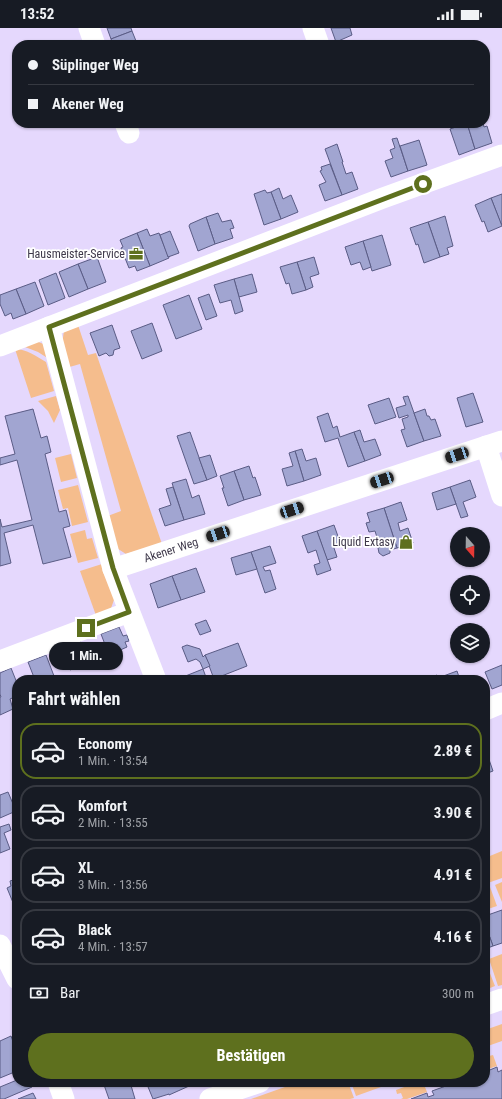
<!DOCTYPE html>
<html lang="de">
<head>
<meta charset="utf-8">
<style>
	:root { --surface:#171b24; --page:#20242c; --text:#f1f3f6; --muted:#9ea1a6; --line:#363941; --accent:#5e701e }
	body { margin:0; font-family:"Roboto Condensed",sans-serif; background:var(--page); color:var(--text); height:100vh; display:flex; flex-direction:column; font-size:15px; white-space:nowrap }
	* { box-sizing:border-box; margin:0 }
	p { font-size:13px; color:var(--muted) }
	.icon { flex:none; width:22px; height:22px; fill:none; stroke:currentColor; stroke-width:2; stroke-linecap:round; stroke-linejoin:round }
	.map { position:relative; flex:1; overflow:hidden }
	.drawer { position:absolute; left:12px; top:647px; width:478px; height:412px; display:flex; flex-direction:column; background:var(--surface); border-radius:16px; box-shadow:0 1px 3px #0004 }
	.drawer>* { flex:none }
	.top-card { position:absolute; left:12px; top:12px; width:478px; height:88px; border-radius:16px; box-shadow:0 1px 3px #0004; display:grid; align-content:center; height:88px; padding:0 16px; background:var(--surface) }
	.needle { width:26px; rotate:160deg }
	.controls { position:absolute; left:450px; top:499px; display:grid; gap:8px }
	.controls a { display:grid; place-items:center; width:40px; height:40px; border-radius:50%; background:var(--surface); box-shadow:0 1px 3px #0004; font-size:20px }
	.end { position:absolute; width:18px; height:18px; margin:-9px; border:5px solid #5e701e; background:#fff; box-shadow:0 0 0 2px #fff }
	.from { border-radius:50% }
	.bubble { position:absolute; height:28px; border-radius:14px; background:var(--surface); box-shadow:0 1px 3px #0004; font-size:13px; font-weight:700; line-height:28px; text-align:center }
	.car { position:absolute; width:12px; height:24px; margin:-12px -6px; border-radius:5px; box-shadow:0 0 3px 1px #0007; background:linear-gradient(#222 24%,#8ab4d8 0 40%,#222 0 76%,#8ab4d8 0 86%,#222 0) }
	.top-card b { display:flex; align-items:center; gap:14px; height:38px; font-size:15px }
	.top-card b+b { border-top:1px solid var(--line) }
	.top-card i { width:10px; height:10px; background:var(--text) }
	ul { padding:0; list-style:none }
	li { display:flex; align-items:center; gap:12px; height:56px; margin:0 8px 6px; padding:0 8px; border:2px solid var(--line); border-radius:16px }
	li div { flex:1 }
	li b { display:block; font-size:15px }
	li em { font-style:normal; font-weight:700 }
	li.active { border-color:var(--accent) }
	li>.icon { width:36px; height:36px; stroke-width:1.5 }
	h2 { padding:0 16px; font-size:18px; line-height:48px }
	.pay { display:flex; align-items:center; gap:10px; height:44px; padding:0 16px; font-size:15px }
	.pay p { margin-inline-start:auto }
	.cta { display:flex; gap:8px; margin-top:auto; padding:8px 16px }
	.cta a { flex:1; height:46px; border-radius:24px; background:var(--accent); color:#fff; font-size:16px; font-weight:700; line-height:46px; text-align:center }
	.status { display:flex; justify-content:space-between; align-items:center; height:28px; padding:0 20px; background:var(--surface); direction:ltr }
	.status svg { height:11px; fill:currentColor }
	.map>svg:first-child { display:block }
	.green { fill:#f5bd8d }
	.building { fill:#a1a5d1; stroke:#5a5c85 }
	.lines { fill:none; stroke-linecap:round; stroke-linejoin:round }
	.minor { stroke:#fff; stroke-width:21 }
	.route { stroke:#5e701e; stroke-width:5 }
	.labels { text-anchor:middle; dominant-baseline:central; stroke-width:3.5; stroke-linejoin:round; paint-order:stroke }
	.poi-label { font-size:12px; fill:#3e384a; stroke:#fff; text-anchor:end }
	.street-label { font-size:12px; fill:#3e384a; stroke:#fff }
</style>
</head>
<body>
<div class="status"><b>13:52</b><svg viewBox="0 0 49 12"><path d="M0 12V9h3v3zM5 12V6h3v6zM10 12V3h3v9zM15 12V0h3v12zM26 1h20v11H26zM47 4h2v5h-2z"/></svg></div>
<div class="map">
<svg width="502" height="1071" viewBox="0 0 502 1071">
	<rect width="100%" height="100%" fill="#e5d8fd"/>
	<!-- green -->
	<g class="green">
		<polygon points="77,294 88,327 96,325 162,516 126,526 115,519 105,489 121,483 80,336 66,340 62,317 64,302"/>
		<polygon points="36,313 46,317 49,331 38,324 25,319"/>
		<path d="M15,321C26,321 36,328 46,334L54,363L31,370Z"/>
		<polygon points="56,368 60,382 54,395 48,383 38,373"/>
		<polygon points="71,426 77,450 61,454 55,430"/>
		<polygon points="78,457 88,494 72,498 68,480 63,481 58,462"/>
		<polygon points="85,502 87,511 92,510 98,530 78,535 70,506"/>
		<polygon points="102,536 115,569 110,583 98,593 80,543"/>
		<polygon points="502,823 502,850 485,856 485,830"/>
		<polygon points="502,854 502,874 495,857"/>
		<polygon points="490,859 497,878 485,882 485,860"/>
		<polygon points="502,926 502,957 498,958 489,931"/>
		<polygon points="485,933 495,958 485,962"/>
		<polygon points="502,996 502,1013 485,1019 485,1002"/>
		<polygon points="493,1027 497,1038 485,1042 485,1029"/>
		<polygon points="299,1054 348,1054 354,1070 350,1071 251,1071"/>
		<polygon points="351,1054 395,1054 356,1068"/>
		<polygon points="418,1054 423,1054 427,1064 407,1071 401,1071 403,1070 401,1065 397,1066 396,1062"/>
	</g>
	<!-- building -->
	<g class="building">
		<polygon points="107,0 131,0 132,3 111,11"/>
		<polygon points="331,0 350,0 352,7 336,14"/>
		<polygon points="132,3 136,13 128,16 129,17 113,17 111,11"/>
		<polygon points="458,95 467,95 475,121 459,127 450,101 459,98"/>
		<polygon points="467,95 483,95 484,99 487,98 492,115 475,121"/>
		<polygon points="397,110 408,143 391,149 385,133 393,130 390,122 395,120 392,111"/>
		<polygon points="419,112 427,137 408,143 400,118"/>
		<polygon points="337,116 343,134 342,134 346,146 352,144 358,161 342,167 325,121"/>
		<polygon points="330,136 342,167 325,173 319,157 326,154 320,143 322,142 321,139"/>
		<polygon points="279,160 283,171 291,167 298,184 281,191 271,164"/>
		<polygon points="265,162 267,165 271,164 281,191 264,197 254,166"/>
		<polygon points="502,166 502,196 501,196 491,170"/>
		<polygon points="491,170 502,198 488,204 484,193 482,194 475,177"/>
		<polygon points="218,185 222,194 231,192 234,200 230,201 233,210 215,216 206,189"/>
		<polygon points="445,188 453,218 447,220 449,226 440,229 428,194"/>
		<polygon points="206,189 215,216 198,223 189,198 190,196"/>
		<polygon points="428,194 440,229 424,235 418,216 416,217 410,200"/>
		<polygon points="147,201 150,208 159,205 169,230 150,238 137,205"/>
		<polygon points="170,203 179,225 168,229 160,207"/>
		<polygon points="137,205 150,238 137,243 135,238 129,240 121,220 123,219 120,212"/>
		<polygon points="382,207 391,237 372,243 363,213"/>
		<polygon points="363,213 371,239 363,242 360,234 351,237 345,219"/>
		<polygon points="97,229 106,254 88,261 78,236"/>
		<polygon points="314,229 319,246 310,249 313,259 306,262 297,234"/>
		<polygon points="297,234 306,262 292,266 289,255 286,256 280,239"/>
		<polygon points="78,236 88,261 69,269 59,244"/>
		<polygon points="56,245 65,270 48,277 39,252"/>
		<polygon points="252,246 257,264 239,269 234,251"/>
		<polygon points="234,251 243,283 235,286 231,272 220,275 214,257"/>
		<polygon points="35,254 44,278 26,286 16,261"/>
		<polygon points="16,261 26,286 13,291 11,285 5,288 0,276 0,267"/>
		<polygon points="209,266 217,288 206,292 198,270"/>
		<polygon points="189,267 202,301 176,311 163,277"/>
		<polygon points="152,295 162,323 142,331 131,303"/>
		<polygon points="112,297 120,320 114,322 113,327 109,328 106,325 99,328 90,305"/>
		<polygon points="473,365 483,394 466,399 457,370"/>
		<polygon points="408,368 424,413 407,419 401,402 405,401 402,391 408,389 408,387 399,390 396,380 406,377 403,369"/>
		<polygon points="389,370 396,389 375,396 368,377"/>
		<polygon points="33,381 41,410 47,408 51,424 45,426 59,484 66,482 70,498 63,500 71,529 43,536 33,497 4,505 11,535 0,538 0,491 2,499 32,492 17,432 0,437 0,430 15,426 5,388"/>
		<polygon points="425,381 427,388 429,388 431,392 435,391 441,408 424,413 414,385"/>
		<polygon points="328,385 333,400 337,398 340,409 354,404 365,433 348,439 338,410 325,414 317,389"/>
		<polygon points="360,402 364,414 375,411 381,427 365,433 354,404"/>
		<polygon points="190,404 207,452 194,456 177,408"/>
		<polygon points="302,421 306,433 316,430 321,447 304,453 295,423"/>
		<polygon points="295,423 304,453 287,458 282,441 293,438 289,425"/>
		<polygon points="210,427 217,448 207,452 199,430"/>
		<polygon points="249,438 253,450 255,449 261,467 244,472 234,443"/>
		<polygon points="234,443 244,472 228,478 222,460 224,460 220,448"/>
		<polygon points="186,451 192,470 199,467 205,486 184,492 172,455"/>
		<polygon points="470,452 476,469 463,474 468,488 461,490 450,459"/>
		<polygon points="173,459 184,492 165,498 159,481 171,477 166,461"/>
		<polygon points="450,459 456,476 437,482 432,465"/>
		<polygon points="401,474 407,492 398,495 400,503 408,500 413,515 397,520 384,480"/>
		<polygon points="384,480 397,520 390,522 390,525 383,528 379,525 378,520 380,519 375,503 369,504 366,495 370,494 367,485"/>
		<polygon points="334,497 340,514 333,517 337,529 327,532 317,503"/>
		<polygon points="317,503 331,542 317,547 314,537 320,535 316,522 308,525 302,508"/>
		<polygon points="270,518 276,535 263,539 265,543 270,542 276,561 265,565 251,524"/>
		<polygon points="251,524 257,541 236,547 231,530"/>
		<polygon points="196,540 205,564 181,572 172,548"/>
		<polygon points="172,548 181,572 158,580 150,556"/>
		<polygon points="206,592 211,603 200,607 195,596"/>
		<polygon points="119,599 123,608 127,607 129,613 125,614 127,619 109,627 101,606"/>
		<polygon points="81,614 85,623 90,621 95,632 70,642 62,621"/>
		<polygon points="238,615 247,638 214,651 205,627"/>
		<polygon points="187,617 200,621 203,629 205,627 210,638 203,641 200,634 196,631 188,634 182,619"/>
		<polygon points="46,627 54,648 45,652 35,652 28,634"/>
		<polygon points="502,637 502,657 492,661 485,644"/>
		<polygon points="11,640 17,655 17,668 10,671 13,681 0,687 0,669 1,669 0,666 0,645"/>
		<polygon points="203,641 207,652 179,652 178,651"/>
		<polygon points="457,643 460,652 439,652 438,650"/>
		<polygon points="437,647 439,652 425,652"/>
		<polygon points="485,720 493,743 485,746"/>
		<polygon points="8,764 16,783 0,790 0,767"/>
		<polygon points="9,796 11,802 4,805 10,821 0,825 0,799"/>
		<polygon points="16,851 17,876 14,877 7,860 11,858 10,853"/>
		<polygon points="502,882 502,915 493,918 485,896 485,888"/>
		<polygon points="485,896 493,918 485,921"/>
		<polygon points="11,1008 17,1024 17,1043 0,1050 0,1013"/>
		<polygon points="497,1039 498,1044 502,1042 502,1071 411,1071 427,1065 428,1069 434,1067 432,1063 457,1054 462,1054 463,1056 469,1054 485,1054 485,1044"/>
		<polygon points="17,1052 17,1054 30,1054 32,1059 4,1071 0,1071 0,1059"/>
		<polygon points="103,1054 130,1054 135,1071 109,1071"/>
		<polygon points="146,1054 198,1054 169,1067 169,1066 153,1071"/>
		<polygon points="33,1065 36,1071 18,1071"/>
	</g>
	<g class="lines">
		<!-- minor -->
		<g class="minor">
			<polyline points="89,0 95,17"/>
			<polyline points="313,0 319,17"/>
			<polyline points="125,95 129,105"/>
			<polyline points="49,299 113,541 156,652"/>
			<polyline points="0,318 383,170 502,127"/>
			<polyline points="486,418 502,468"/>
			<polyline points="113,541 502,413"/>
			<polyline points="0,633 129,584"/>
			<polyline points="485,682 502,675"/>
			<polyline points="0,917 17,951"/>
			<polyline points="485,977 502,971"/>
			<polyline points="58,1054 64,1071"/>
			<polyline points="210,1071 260,1054"/>
		</g>
	</g>
	<g class="lines">
		<!-- route -->
		<polyline class="route" points="86,600 129,584 113,540 49,299 423,156"/>
	</g>
	<!-- icons -->
	<defs>
		<symbol id="office-bare" viewBox="-9 -9 18 18"><path d="M-6-3h4V-5.5h4V-3h4V5H-6ZM-1-4.5V-3h2v-1.5ZM-6 0V1H6V0Z" fill="#5e701e" stroke="#fff" stroke-width="2.5" paint-order="stroke"/></symbol>
		<symbol id="shop-bare" viewBox="-9 -9 18 18"><path d="M-5-2.5h2.3a2.7 3.5 0 0 1 5.4 0H5L5.5 6h-11ZM-1.5-2.5h3a1.5 2.3 0 0 0-3 0Z" fill="#5e701e" stroke="#fff" stroke-width="2.5" paint-order="stroke"/></symbol>
	</defs>
	<g fill-rule="evenodd">
		<use href="#office-bare" x="126" y="216" width="20" height="20"/>
		<use href="#shop-bare" x="396" y="504" width="20" height="20"/>
	</g>
	<g class="labels">
		<!-- poi labels -->
		<g class="poi-label">
			<text x="125" y="226">Hausmeister-Service</text>
			<text x="395" y="514">Liquid Extasy</text>
		</g>
		<!-- street labels -->
		<g class="street-label">
			<text transform="translate(171 522) rotate(-18)">Akener Weg</text>
		</g>
	</g>
</svg>
<div class="controls">
<a><svg class="needle" viewBox="-14 -14 28 28"><path d="M0-13l5 13h-10z" fill="#e53935"/><path d="M0 13l5-13h-10z" fill="#9ea1a6"/></svg></a>
<a><svg class="icon" aria-label="locate" viewBox="0 0 24 24"><circle cx="12" cy="12" r="6"/><path d="M12 2v4M12 18v4M2 12h4M18 12h4"/></svg></a>
<a><svg class="icon" aria-label="layers" viewBox="0 0 24 24"><path d="M12 4l9 5-9 5-9-5zM3 14l9 5 9-5"/></svg></a>
</div>
<i class="end from" style="left:423px;top:156px"></i>
<i class="end" style="left:86px;top:600px"></i>
<div class="bubble" style="left:49px;top:614px;width:74px">1 Min.</div>
<i class="car" style="left:457px;top:427px;rotate:252deg"></i>
<i class="car" style="left:382px;top:452px;rotate:252deg"></i>
<i class="car" style="left:292px;top:482px;rotate:72deg"></i>
<i class="car" style="left:218px;top:506px;rotate:252deg"></i>
<div class="top-card">
<b><i class="from"></i>Süplinger Weg</b>
<b><i></i>Akener Weg</b>
</div>
<section class="drawer">
<h2>Fahrt wählen</h2>
<ul>
<li class="active"><svg class="icon" aria-label="car" viewBox="0 0 24 24"><path d="M5 17H2v-5l4-1 3-4h7l3 4 3 1v5h-3M9 17h6M6 11h13"/><circle cx="7" cy="17" r="2"/><circle cx="17" cy="17" r="2"/></svg><div><b>Economy</b><p>1 Min. · 13:54</p></div><em>2.89 €</em></li>
<li><svg class="icon" aria-label="car" viewBox="0 0 24 24"><path d="M5 17H2v-5l4-1 3-4h7l3 4 3 1v5h-3M9 17h6M6 11h13"/><circle cx="7" cy="17" r="2"/><circle cx="17" cy="17" r="2"/></svg><div><b>Komfort</b><p>2 Min. · 13:55</p></div><em>3.90 €</em></li>
<li><svg class="icon" aria-label="car" viewBox="0 0 24 24"><path d="M5 17H2v-5l4-1 3-4h7l3 4 3 1v5h-3M9 17h6M6 11h13"/><circle cx="7" cy="17" r="2"/><circle cx="17" cy="17" r="2"/></svg><div><b>XL</b><p>3 Min. · 13:56</p></div><em>4.91 €</em></li>
<li><svg class="icon" aria-label="car" viewBox="0 0 24 24"><path d="M5 17H2v-5l4-1 3-4h7l3 4 3 1v5h-3M9 17h6M6 11h13"/><circle cx="7" cy="17" r="2"/><circle cx="17" cy="17" r="2"/></svg><div><b>Black</b><p>4 Min. · 13:57</p></div><em>4.16 €</em></li>
</ul>
<div class="pay"><svg class="icon" aria-label="cash" viewBox="0 0 24 24"><path d="M3 7h18v10H3z"/><circle cx="12" cy="12" r="2"/></svg>Bar<p>300 m</p></div>
<div class="cta"><a>Bestätigen</a></div>
</section>
</div>
</body>
</html>
